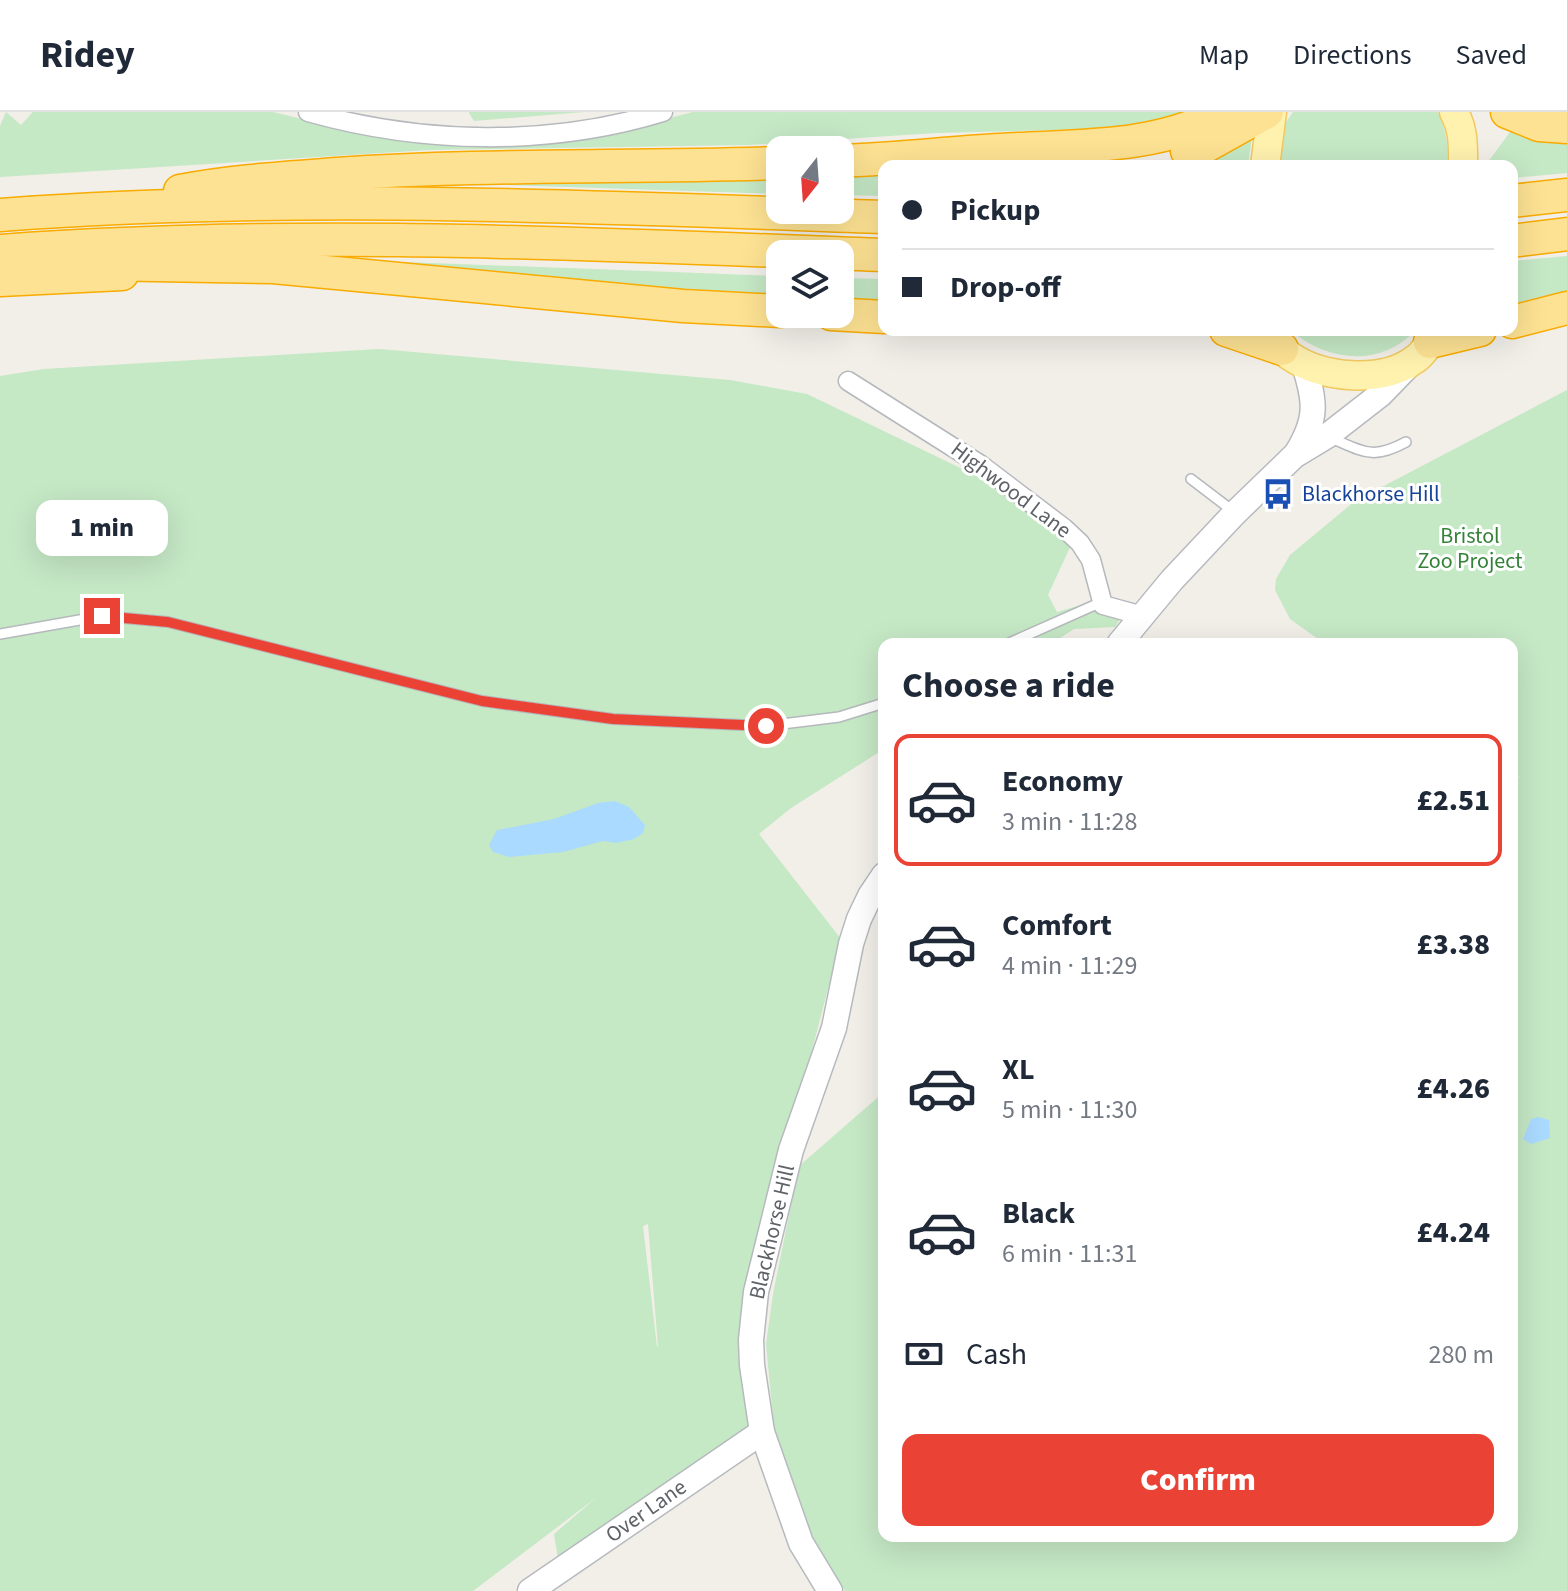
<!DOCTYPE html>
<html lang="en">
<head>
<meta charset="utf-8">
<style>
	:root { --surface:#fff; --page:#f2f2f3; --text:#1f2937; --muted:#747a83; --line:#e0e1e3; --accent:#ea4335 }
	body { margin:0; font-family:"Source Sans 3",sans-serif; background:var(--page); color:var(--text); height:100vh; display:flex; flex-direction:column; font-size:30px; white-space:nowrap }
	* { box-sizing:border-box; margin:0 }
	p { font-size:26px; color:var(--muted) }
	.icon { flex:none; width:44px; height:44px; fill:none; stroke:currentColor; stroke-width:2; stroke-linecap:round; stroke-linejoin:round }
	.map { position:relative; flex:1; overflow:hidden }
	.panel { position:absolute; left:878px; top:526px; width:640px; height:904px; display:flex; flex-direction:column; background:var(--surface); border-radius:16px; box-shadow:0 8px 32px #0002 }
	.panel>* { flex:none }
	.hud { position:absolute; left:878px; top:48px; width:640px; height:176px; border-radius:16px; box-shadow:0 8px 32px #0002; display:grid; align-content:center; height:176px; padding:0 24px; background:var(--surface) }
	.needle { width:52px; rotate:197deg }
	.controls { position:absolute; left:766px; top:24px; display:grid; gap:16px }
	.controls a { display:grid; place-items:center; width:88px; height:88px; border-radius:16px; background:var(--surface); box-shadow:0 8px 32px #0002; font-size:40px }
	.end { position:absolute; width:36px; height:36px; margin:-18px; border:10px solid #ea4335; background:#fff; box-shadow:0 0 0 4px #fff }
	.from { border-radius:50% }
	.bubble { position:absolute; height:56px; border-radius:16px; background:var(--surface); box-shadow:0 8px 32px #0002; font-size:26px; font-weight:800; line-height:56px; text-align:center }
	.hud b { display:flex; align-items:center; gap:28px; height:76px; font-size:30px }
	.hud b+b { border-top:2px solid var(--line) }
	.hud i { width:20px; height:20px; background:var(--text) }
	ul { padding:0; list-style:none }
	li { display:flex; align-items:center; gap:24px; height:132px; margin:0 16px 12px; padding:0 8px; border:4px solid transparent; border-radius:16px }
	li div { flex:1 }
	li b { display:block; font-size:30px }
	li em { font-style:normal; font-weight:800 }
	li.selected { border-color:var(--accent) }
	li>.icon { width:72px; height:72px; stroke-width:1.5 }
	h2 { padding:0 24px; font-size:36px; line-height:96px }
	.pay { display:flex; align-items:center; gap:20px; height:88px; padding:0 24px; font-size:30px }
	.pay p { margin-inline-start:auto }
	.button { display:flex; gap:16px; margin-top:auto; padding:16px 24px }
	.button a { flex:1; height:92px; border-radius:16px; background:var(--accent); color:#fff; font-size:32px; font-weight:800; line-height:92px; text-align:center }
	header { display:flex; align-items:center; gap:48px; box-sizing:border-box; height:112px; padding:0 40px; background:var(--surface); border-bottom:2px solid var(--line) }
	header strong { font-size:38px }
	nav { display:flex; gap:44px; margin-inline-start:auto; font-size:28px }
	.map>svg:first-child { display:block }
	.green { fill:#c5e8c5; fill-rule:evenodd }
	.water { fill:#aadaff }
	.lines { fill:none; stroke-linecap:round; stroke-linejoin:round }
	.lane-casing { stroke:#b5b8bc; stroke-width:12 }
	.street-casing { stroke:#b5b8bc; stroke-width:21 }
	.secondary-casing { stroke:#b6babf; stroke-width:27 }
	.primary-casing { stroke:#f2c960; stroke-width:31 }
	.highway-casing { stroke:#f9ab00; stroke-width:35 }
	.lane { stroke:#fff; stroke-width:9 }
	.street { stroke:#fff; stroke-width:18 }
	.secondary { stroke:#fff; stroke-width:24 }
	.primary { stroke:#fff2af; stroke-width:28 }
	.highway { stroke:#fde293; stroke-width:32 }
	.route { stroke:#ea4335; stroke-width:10 }
	.labels { text-anchor:middle; dominant-baseline:central; stroke-width:6; stroke-linejoin:round; paint-order:stroke }
	.street-label { font-size:22px; fill:#5f6368; stroke:#fff }
	.transit-label { font-size:22px; fill:#164399; stroke:#fff; text-anchor:start }
	.park-label { font-size:22px; fill:#348238; stroke:#fff }
</style>
</head>
<body>
<header>
<strong>Ridey</strong>
<nav><a>Map</a><a>Directions</a><a>Saved</a></nav>
</header>
<div class="map">
<svg width="1567" height="1479" viewBox="0 0 1567 1479">
	<rect width="100%" height="100%" fill="#f1efe8"/>
	<!-- green -->
	<g class="green">
		<polygon points="6,0 21,13 33,0 273,0 364,22 502,34 530,34 607,22 693,0 1192,0 1131,16 936,21 749,33 429,38 0,65 0,14"/>
		<polygon points="584,0 474,9 469,1 469,0"/>
		<path d="M1293,0H1438C1446,18 1449,34 1447,54H1279L1283,15Z"/>
		<polygon points="1513,16 1567,25 1567,61 1512,66 1512,54 1485,54"/>
		<polygon points="1253,17 1248,54 1168,54 1201,46"/>
		<polygon points="780,61 780,82 416,70"/>
		<polygon points="840,61 884,61 884,84 840,83"/>
		<polygon points="1567,144 1567,179 1512,192 1512,149"/>
		<polygon points="404,150 780,164 780,187 404,155"/>
		<polygon points="840,166 884,167 884,192 840,190"/>
		<path d="M1290,218H1416C1380,256 1328,250 1290,218Z"/>
		<path d="M379,237L730,268L807,282L977,364L1072,431L1048,483L1057,500L1101,487L1124,501L1115,515L1074,517L1051,532H884V637L791,696L759,722L841,827L742,1206L749,1314L558,1447L554,1422L597,1385L473,1479H0V264L44,257ZM648,1112L658,1234L657,1235L643,1114Z"/>
		<polygon points="1567,278 1567,1479 845,1479 812,1426 774,1316 766,1232 773,1182 799,1054 884,980 884,1424 1512,1424 1512,679 1519,664 1512,658 1512,532 1325,532 1290,507 1275,478 1276,467 1290,443 1355,389"/>
	</g>
	<!-- water -->
	<g class="water">
		<polygon points="615,689 629,695 645,713 643,721 634,727 616,731 603,729 563,740 509,745 493,740 489,733 497,718 554,707 598,691"/>
		<polygon points="1539,1005 1549,1008 1550,1026 1531,1032 1523,1027 1531,1007"/>
	</g>
	<g class="lines">
		<defs>
			<g id="lane">
				<path d="M1331,326C1364,340 1373,348 1406,330"/>
				<polyline points="1191,367 1233,399"/>
				<polyline points="0,522 102,504 168,510 482,589 613,607 766,614 839,605 884,591"/>
				<polyline points="1007,532 1097,492 1103,493"/>
			</g>
			<g id="street">
				<path d="M308,0C422,32 549,35 663,0"/>
				<polyline points="848,269 981,353 1064,416 1080,431 1091,448 1103,493 1143,504"/>
			</g>
			<g id="secondary">
				<path d="M1296,342C1318,307 1316,289 1303,250"/>
				<polyline points="1119,532 1172,468 1235,401 1294,344 1327,324 1381,282 1410,252"/>
				<polyline points="530,1479 762,1320"/>
				<polyline points="830,1479 801,1431 762,1320 752,1253 751,1228 756,1180 791,1038 834,916 851,832 859,807 870,784 884,763"/>
			</g>
			<g id="primary">
				<path d="M1454,0C1464,18 1463,34 1463,54"/>
				<polyline points="1265,54 1272,0"/>
				<path d="M1268,222C1275,229 1282,238 1290,244C1322,266 1381,272 1414,248C1424,242 1431,228 1435,218"/>
			</g>
			<g id="highway">
				<polyline points="1507,0 1539,13 1567,15"/>
				<polyline points="1187,39 1206,34 1267,0"/>
				<path d="M840,49C894,47 947,41 1000,38C1075,33 1156,38 1223,0"/>
				<path d="M180,79C232,69 284,66 337,62C484,52 632,56 780,51"/>
				<polyline points="1512,89 1567,83"/>
				<path d="M0,103C294,81 590,95 884,105"/>
				<polyline points="1512,129 1567,122"/>
				<path d="M0,139C294,117 590,132 884,143"/>
				<polyline points="97,152 273,155 683,194 780,199"/>
				<polyline points="0,168 122,162"/>
				<polyline points="831,202 884,205"/>
				<polyline points="1512,210 1567,196"/>
				<polyline points="1226,218 1282,237"/>
				<polyline points="1430,230 1480,218"/>
			</g>
		</defs>
		<!-- lane casing -->
		<use href="#lane" class="lane-casing"/>
		<!-- street casing -->
		<use href="#street" class="street-casing"/>
		<!-- secondary casing -->
		<use href="#secondary" class="secondary-casing"/>
		<!-- primary casing -->
		<use href="#primary" class="primary-casing"/>
		<!-- highway casing -->
		<use href="#highway" class="highway-casing"/>
		<!-- lane -->
		<use href="#lane" class="lane"/>
		<!-- street -->
		<use href="#street" class="street"/>
		<!-- secondary -->
		<use href="#secondary" class="secondary"/>
		<!-- primary -->
		<use href="#primary" class="primary"/>
		<!-- highway -->
		<use href="#highway" class="highway"/>
	</g>
	<g class="lines">
		<!-- route -->
		<polyline class="route" points="102,504 168,510 482,589 613,607 766,614"/>
	</g>
	<!-- icons -->
	<defs>
		<symbol id="bus-bare" viewBox="-9 -9 18 18"><path d="M-5-6H5V4H4V6H2V4H-2V6H-4V4H-5ZM-3.5-4V0h7V-4ZM-3.5 1.2v1.5H-2V1.2ZM2 1.2v1.5H3.5V1.2Z" fill="#1a4fb4" stroke="#fff" stroke-width="2.5" paint-order="stroke"/></symbol>
	</defs>
	<g fill-rule="evenodd">
		<use href="#bus-bare" x="1256" y="360" width="44" height="44"/>
	</g>
	<g class="labels">
		<!-- street labels -->
		<g class="street-label">
			<text transform="translate(1011 378) rotate(37)">Highwood Lane</text>
			<text transform="translate(772 1120) rotate(-77)">Blackhorse Hill</text>
			<text transform="translate(646 1399) rotate(-35)">Over Lane</text>
		</g>
		<!-- transit labels -->
		<g class="transit-label">
			<text x="1302" y="382">Blackhorse Hill</text>
		</g>
		<!-- park labels -->
		<g class="park-label">
			<text x="1470" y="424">Bristol<tspan x="1470" dy="25">Zoo Project</tspan></text>
		</g>
	</g>
</svg>
<div class="controls">
<a><svg class="needle" viewBox="-14 -14 28 28"><path d="M0-13l5 13h-10z" fill="#e53935"/><path d="M0 13l5-13h-10z" fill="#747a83"/></svg></a>
<a><svg class="icon" aria-label="layers" viewBox="0 0 24 24"><path d="M12 4l9 5-9 5-9-5zM3 14l9 5 9-5"/></svg></a>
</div>
<i class="end from" style="left:766px;top:614px"></i>
<i class="end" style="left:102px;top:504px"></i>
<div class="bubble" style="left:36px;top:388px;width:132px">1 min</div>
<div class="hud">
<b><i class="from"></i>Pickup</b>
<b><i></i>Drop-off</b>
</div>
<section class="panel">
<h2>Choose a ride</h2>
<ul>
<li class="selected"><svg class="icon" aria-label="car" viewBox="0 0 24 24"><path d="M5 17H2v-5l4-1 3-4h7l3 4 3 1v5h-3M9 17h6M6 11h13"/><circle cx="7" cy="17" r="2"/><circle cx="17" cy="17" r="2"/></svg><div><b>Economy</b><p>3 min · 11:28</p></div><em>£2.51</em></li>
<li><svg class="icon" aria-label="car" viewBox="0 0 24 24"><path d="M5 17H2v-5l4-1 3-4h7l3 4 3 1v5h-3M9 17h6M6 11h13"/><circle cx="7" cy="17" r="2"/><circle cx="17" cy="17" r="2"/></svg><div><b>Comfort</b><p>4 min · 11:29</p></div><em>£3.38</em></li>
<li><svg class="icon" aria-label="car" viewBox="0 0 24 24"><path d="M5 17H2v-5l4-1 3-4h7l3 4 3 1v5h-3M9 17h6M6 11h13"/><circle cx="7" cy="17" r="2"/><circle cx="17" cy="17" r="2"/></svg><div><b>XL</b><p>5 min · 11:30</p></div><em>£4.26</em></li>
<li><svg class="icon" aria-label="car" viewBox="0 0 24 24"><path d="M5 17H2v-5l4-1 3-4h7l3 4 3 1v5h-3M9 17h6M6 11h13"/><circle cx="7" cy="17" r="2"/><circle cx="17" cy="17" r="2"/></svg><div><b>Black</b><p>6 min · 11:31</p></div><em>£4.24</em></li>
</ul>
<div class="pay"><svg class="icon" aria-label="cash" viewBox="0 0 24 24"><path d="M3 7h18v10H3z"/><circle cx="12" cy="12" r="2"/></svg>Cash<p>280 m</p></div>
<div class="button"><a>Confirm</a></div>
</section>
</div>
</body>
</html>
